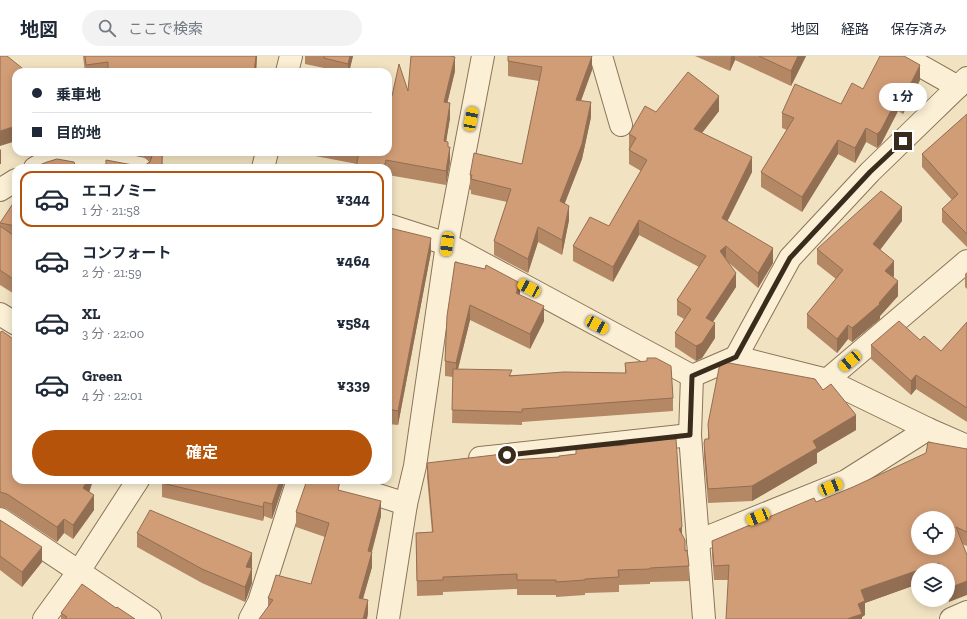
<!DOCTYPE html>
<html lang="ja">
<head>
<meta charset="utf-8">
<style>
	:root { --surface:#fff; --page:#f2f2f3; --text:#1f2937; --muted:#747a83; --line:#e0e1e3; --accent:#b45309 }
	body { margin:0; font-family:"Zilla Slab","Noto Sans JP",serif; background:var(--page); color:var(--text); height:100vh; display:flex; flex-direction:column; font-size:15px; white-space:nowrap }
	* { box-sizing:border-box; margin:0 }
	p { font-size:13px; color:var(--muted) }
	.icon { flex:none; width:22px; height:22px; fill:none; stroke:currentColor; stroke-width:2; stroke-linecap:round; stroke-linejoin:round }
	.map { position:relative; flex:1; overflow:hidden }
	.panel { position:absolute; left:12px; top:108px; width:380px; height:320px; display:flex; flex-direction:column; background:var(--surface); border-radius:12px; box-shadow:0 2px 10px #0003 }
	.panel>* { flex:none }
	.guide { position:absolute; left:12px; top:12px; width:380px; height:88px; border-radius:12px; box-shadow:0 2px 10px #0003; display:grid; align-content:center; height:88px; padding:0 20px; background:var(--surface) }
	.fabs { position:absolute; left:911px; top:455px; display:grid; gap:8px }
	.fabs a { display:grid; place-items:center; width:44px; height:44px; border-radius:50%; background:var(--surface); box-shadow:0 2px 10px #0003; font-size:20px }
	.end { position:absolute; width:18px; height:18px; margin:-9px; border:5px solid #3a2c1d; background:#fff; box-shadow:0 0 0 2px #fff }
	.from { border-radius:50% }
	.bubble { position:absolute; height:28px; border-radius:14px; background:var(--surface); box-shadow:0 2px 10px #0003; font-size:13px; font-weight:700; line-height:28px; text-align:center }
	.car { position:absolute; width:12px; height:24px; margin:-12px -6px; border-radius:5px; box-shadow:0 0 3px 1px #0007; background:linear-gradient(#f5c518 24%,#345 0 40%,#f5c518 0 76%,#345 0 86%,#f5c518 0) }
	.guide b { display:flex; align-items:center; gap:14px; height:38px; font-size:15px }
	.guide b+b { border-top:1px solid var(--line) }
	.guide i { width:10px; height:10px; background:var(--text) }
	ul { padding:7px 0 0; list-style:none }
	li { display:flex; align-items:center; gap:12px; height:56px; margin:0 8px 6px; padding:0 12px; border:2px solid transparent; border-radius:12px }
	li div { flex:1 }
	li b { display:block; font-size:15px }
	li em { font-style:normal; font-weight:700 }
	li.on { border-color:var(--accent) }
	li>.icon { width:36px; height:36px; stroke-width:1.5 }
	.primary-button { display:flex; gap:8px; margin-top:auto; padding:8px 20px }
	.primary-button a { flex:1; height:46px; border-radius:24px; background:var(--accent); color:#fff; font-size:16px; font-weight:700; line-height:46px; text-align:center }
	header { display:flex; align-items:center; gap:24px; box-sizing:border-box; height:56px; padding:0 20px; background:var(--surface); border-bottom:1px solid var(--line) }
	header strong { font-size:19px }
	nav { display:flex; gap:22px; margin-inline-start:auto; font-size:14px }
	.search { width:280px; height:36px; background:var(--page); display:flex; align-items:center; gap:10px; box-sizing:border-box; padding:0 14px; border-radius:22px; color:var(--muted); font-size:15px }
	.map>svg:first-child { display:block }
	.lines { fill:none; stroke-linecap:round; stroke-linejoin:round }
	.street-casing { stroke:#8c7458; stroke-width:24 }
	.street { stroke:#fbf0d6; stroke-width:22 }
	.wall { fill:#b48765 }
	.shaded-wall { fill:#926e53 }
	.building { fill:#d19d76; stroke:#926e53; fill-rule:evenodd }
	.route { stroke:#3a2c1d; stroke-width:5 }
</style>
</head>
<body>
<header>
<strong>地図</strong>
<div class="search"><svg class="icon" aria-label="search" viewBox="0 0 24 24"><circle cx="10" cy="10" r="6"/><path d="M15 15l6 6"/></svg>ここで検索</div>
<nav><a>地図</a><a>経路</a><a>保存済み</a></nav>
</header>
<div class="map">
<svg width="967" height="563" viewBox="0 0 967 563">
	<rect width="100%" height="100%" fill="#f1e3c2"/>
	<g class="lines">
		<defs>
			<g id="street">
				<polyline points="601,0 621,69"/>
				<polyline points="903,0 958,31"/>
				<polyline points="287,16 291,0"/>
				<polyline points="35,112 42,108 76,100 140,112"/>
				<polyline points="263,112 267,96"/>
				<polyline points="0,134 16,124"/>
				<polyline points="388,169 447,188 692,320 736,301 827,324 928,373 967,390"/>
				<polyline points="0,258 16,268"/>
				<polyline points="736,301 790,202 870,116 967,22"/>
				<polyline points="692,320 690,379 704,563"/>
				<polyline points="827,324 967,205"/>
				<polyline points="480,402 690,379"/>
				<polyline points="331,424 406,448"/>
				<polyline points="0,463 150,563"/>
				<polyline points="698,485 846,425 928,373"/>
				<polyline points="44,563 79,515 138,424"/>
				<polyline points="250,563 259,546 298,424"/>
				<polyline points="388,563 406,448 415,410 447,188 483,0"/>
				<polyline points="951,563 967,556"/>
			</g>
		</defs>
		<!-- street casing -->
		<use href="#street" class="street-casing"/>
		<!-- street -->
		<use href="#street" class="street"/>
	</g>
	<!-- wall -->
	<g class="wall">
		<polygon points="83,0 257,0 256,16 85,16"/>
		<polygon points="305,0 353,0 349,16 324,16 324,12 305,8"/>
		<polygon points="695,0 806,0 791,30 735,4 730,15"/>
		<polygon points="508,5 592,14 581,45 591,61 582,103 565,147 569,164 562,199 538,186 528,217 494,199 494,185 507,146 471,138 471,134 470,134 470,119 522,108 539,25 508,20"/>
		<polygon points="455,15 447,47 450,62 446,85 448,91 450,106 446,129 388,119 388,112 356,112 357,108 305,98 305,96 388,96 392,40 408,35"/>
		<polygon points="920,24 903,58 898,55 881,88 877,92 866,86 855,107 838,98 802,156 761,131 761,116 787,74 782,72 782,57 841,48 863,33"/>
		<polygon points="719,55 702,77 752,116 727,165 773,207 758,232 729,207 736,231 713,266 715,282 702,302 696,305 675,291 675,277 684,263 677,259 677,244 699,211 639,179 613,226 573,205 573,190 609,170 641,115 629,108 629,78 656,56"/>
		<polygon points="967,58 967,191 942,166 942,153 952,144 922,111 922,98"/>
		<polygon points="123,96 163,96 162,112 106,112 144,110 150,105 148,103 142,100"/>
		<polygon points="16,143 16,239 0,229 0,167"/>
		<polygon points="902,165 880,194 894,220 893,221 898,240 880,260 880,263 852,286 848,283 837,297 807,272 807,258 836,223 817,208 817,193"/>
		<polygon points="388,168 390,173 431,196 398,369 388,368"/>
		<polygon points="455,206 520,239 544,265 530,293 470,264 458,313 512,319 625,317 625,307 673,342 673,355 522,366 522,369 452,367 453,321 445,320 445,305"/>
		<polygon points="967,216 967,233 965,231 965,218"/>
		<polygon points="967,266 967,366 916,333 911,339 871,303 871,289 941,295"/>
		<polygon points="0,276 16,424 99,424 98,426 93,425 89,436 94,454 73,483 64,477 57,486 7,453 0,451"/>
		<polygon points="823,334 856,374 817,397 817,407 752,445 708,447 704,401 704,387 708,383 708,368"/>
		<polygon points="576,392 682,478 689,510 689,525 650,526 650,528 619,529 619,536 585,537 585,539 556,541 556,539 517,539 517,533 443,536 443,539 417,540 416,477 432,476 427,421 427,407 511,404 559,401 576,398"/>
		<polygon points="967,393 967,490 962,488 949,546 948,543 948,514 918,514 918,528 865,547 865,559 862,561 862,563 728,524 714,524 712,499 712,485 816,446"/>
		<polygon points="285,424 272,463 264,460 263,465 162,441 162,427"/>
		<polygon points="340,434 381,460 372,496 372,511 363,543 368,558 268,551 268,542 311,528 325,481 296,471 296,456"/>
		<polygon points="0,464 42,506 22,531 0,514"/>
		<polygon points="137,477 252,497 252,527 247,541 245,546 202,527 137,491"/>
		<polygon points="116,552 135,563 61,563 61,557"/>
	</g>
	<!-- shaded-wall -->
	<g class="shaded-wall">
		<polygon points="256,0 257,0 256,16 254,16"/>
		<polygon points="350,0 353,0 349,16 348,16 348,8"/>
		<polygon points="592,0 592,14 576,58 576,44"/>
		<polygon points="731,0 735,0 735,4 730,15"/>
		<polygon points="798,0 806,0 791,30 791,15"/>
		<polygon points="455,1 455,15 444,61 444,46"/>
		<polygon points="920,9 920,24 903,58 903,43"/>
		<polygon points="719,40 719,55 694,87 694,73"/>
		<polygon points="898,41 898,55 881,88 877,92 877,78"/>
		<polygon points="591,46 591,61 582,103 560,159 560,145"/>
		<polygon points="450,47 450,62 444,99 444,85"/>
		<polygon points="16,70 16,85 0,90 0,75"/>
		<polygon points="866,72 866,86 855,107 855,92"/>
		<polygon points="838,84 838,98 802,156 802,141"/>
		<polygon points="448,86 448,100 450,91 450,106 446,129 446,115"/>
		<polygon points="1,93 1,108 0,108 0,94"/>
		<polygon points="752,101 752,116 722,176 722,162"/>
		<polygon points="569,150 569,164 562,199 562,184"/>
		<polygon points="902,151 902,165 873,203 873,188"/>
		<polygon points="639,164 639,179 613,226 613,211"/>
		<polygon points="538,171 538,186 528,217 528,203"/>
		<polygon points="431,182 431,196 398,369 398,355"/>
		<polygon points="726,190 726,204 720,195"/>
		<polygon points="773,192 773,207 758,232 758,217"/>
		<polygon points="894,205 894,220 885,229 885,215"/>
		<polygon points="736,217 736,231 706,276 706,262"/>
		<polygon points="898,225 898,240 880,260 880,263 852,286 852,272 879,247"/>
		<polygon points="520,227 520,241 516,237"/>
		<polygon points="470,249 470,264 456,321 456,307"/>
		<polygon points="544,250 544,265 530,293 530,278"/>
		<polygon points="715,267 715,282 702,302 696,305 696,290"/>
		<polygon points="848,269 848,283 837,297 837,283"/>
		<polygon points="916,319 916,333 911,339 911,325"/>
		<polygon points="856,359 856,374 817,397 817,407 752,445 752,430 813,385"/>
		<polygon points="88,424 93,424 88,440 83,432"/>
		<polygon points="280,424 285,424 272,463 272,448"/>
		<polygon points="94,439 94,454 73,483 73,469"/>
		<polygon points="381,445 381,460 368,509 368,495"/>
		<polygon points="264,446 264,460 263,465 263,451"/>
		<polygon points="64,463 64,477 57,486 57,471"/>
		<polygon points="682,471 682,486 679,473"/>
		<polygon points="42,491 42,506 22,531 22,516"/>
		<polygon points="372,496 372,511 359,556 359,542"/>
		<polygon points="252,497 252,512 246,511"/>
		<polygon points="939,507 939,514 918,514"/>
		<polygon points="252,512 252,527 247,541 245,546 245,531"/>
		<polygon points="918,514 918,528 865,547 865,559 862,561 862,563 847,563 861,534"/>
		<polygon points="967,525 967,539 949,546 949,532"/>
		<polygon points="368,544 368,558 367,563 363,563"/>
	</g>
	<!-- building -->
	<g class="building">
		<polygon points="0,0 7,0 27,16 16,16 16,70 0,75"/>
		<polygon points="85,0 256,0 254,16 108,16 108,6 86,9"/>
		<polygon points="324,0 350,0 348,8 324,2"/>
		<polygon points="411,0 451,0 455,1 444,46 450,47 444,85 448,86 448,91 450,91 446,115 386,104 384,112 356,112 359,96 388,96 388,40 392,40 399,8 408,35"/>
		<polygon points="508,0 592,0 576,44 591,46 582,88 560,145 569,150 562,184 538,171 528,203 494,185 511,133 471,123 472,119 470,119 474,97 522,108 542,11 508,5"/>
		<polygon points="759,0 798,0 791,15"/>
		<polygon points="880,0 904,0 920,9 903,43 898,41 881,74 877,78 866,72 855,92 838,84 802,141 761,116 794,62 782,57 795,28 841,48 852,27 863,33"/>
		<polygon points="688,16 719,40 694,73 752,101 722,162 773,192 758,217 726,190 720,195 736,217 706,262 715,267 702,287 696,290 675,277 691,253 677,244 706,200 639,164 613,211 573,190 590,161 609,170 647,104 629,94 636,82 629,78 645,50 656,56"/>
		<polygon points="967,58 967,178 942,153 958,138 922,98"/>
		<polygon points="152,96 162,96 162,112 106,112 106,104 138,110 144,110 150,106 152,100"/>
		<polygon points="57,103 74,106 76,112 36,112 37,110 47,106"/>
		<polygon points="881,135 902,151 873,188 894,205 885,215 898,225 879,247 880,248 852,272 848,269 837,283 807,258 843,214 817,193"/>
		<polygon points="16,143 16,170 0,167"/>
		<polygon points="388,168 390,168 390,172 431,182 398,355 388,353"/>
		<polygon points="0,170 16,181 16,225 0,214"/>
		<polygon points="455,206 485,213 486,209 520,227 516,237 544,250 530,278 470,249 456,307 445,305 447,260"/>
		<polygon points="899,265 920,284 924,280 941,295 967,266 967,352 916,319 911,325 871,289"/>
		<polygon points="2,275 16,285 16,424 88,424 83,432 94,439 73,469 64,463 57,471 7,438 0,436 0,276 1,276"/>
		<polygon points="647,302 656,302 671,310 673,342 522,353 522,356 452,354 453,313 512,314 509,320 564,316 626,317 625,307 647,305"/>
		<polygon points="724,306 815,323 823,334 831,328 856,359 813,385 817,392 752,430 708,433 704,387 705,383 709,383 708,368 720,307"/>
		<polygon points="676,383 682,471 679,473 685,484 685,495 687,494 689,510 650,512 650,513 618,514 619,521 585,523 585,524 556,526 556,524 517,524 517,518 443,521 443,524 417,525 416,477 433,476 427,407 511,397 511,404 559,401 559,400 576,398 576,392 626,389 626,385"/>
		<path d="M928,386L967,393V476L956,471L967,499V525L949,532L948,529V514H942L939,507L861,534L865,545L858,548L862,558L847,563H726L729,509L714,510L712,485L814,442L816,446L853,431L926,397ZM918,462H948V492H918Z"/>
		<polygon points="164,424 280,424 272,448 264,446 263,451 162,427"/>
		<polygon points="307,424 335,424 340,425 338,434 381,445 368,495 372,496 359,542 368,544 363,563 259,563 273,544 268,542 271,535 276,519 311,528 329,467 296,456"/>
		<polygon points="150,454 252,497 246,511 252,512 247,526 245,531 202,513 137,477"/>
		<polygon points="0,464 42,491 22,516 0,500"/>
		<polygon points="82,528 116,552 117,551 135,563 65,563 67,561 61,557"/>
	</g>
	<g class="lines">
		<!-- route -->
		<polyline class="route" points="507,399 690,379 692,320 736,301 790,202 870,116 903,85"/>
	</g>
</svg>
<div class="fabs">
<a><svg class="icon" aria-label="locate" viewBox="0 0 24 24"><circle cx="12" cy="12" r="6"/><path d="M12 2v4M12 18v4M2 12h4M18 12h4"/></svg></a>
<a><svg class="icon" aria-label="layers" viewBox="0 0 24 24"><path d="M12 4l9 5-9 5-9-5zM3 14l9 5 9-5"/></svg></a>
</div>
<i class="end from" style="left:507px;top:399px"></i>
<i class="end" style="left:903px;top:85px"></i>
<div class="bubble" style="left:879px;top:27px;width:48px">1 分</div>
<i class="car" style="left:471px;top:63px;rotate:11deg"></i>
<i class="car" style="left:447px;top:188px;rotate:188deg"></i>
<i class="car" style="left:529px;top:232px;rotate:298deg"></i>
<i class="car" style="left:597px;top:269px;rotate:118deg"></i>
<i class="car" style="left:850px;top:305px;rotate:230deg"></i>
<i class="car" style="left:831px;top:431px;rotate:68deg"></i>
<i class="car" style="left:758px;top:461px;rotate:248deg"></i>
<div class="guide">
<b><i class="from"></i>乗車地</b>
<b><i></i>目的地</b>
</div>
<section class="panel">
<ul>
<li class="on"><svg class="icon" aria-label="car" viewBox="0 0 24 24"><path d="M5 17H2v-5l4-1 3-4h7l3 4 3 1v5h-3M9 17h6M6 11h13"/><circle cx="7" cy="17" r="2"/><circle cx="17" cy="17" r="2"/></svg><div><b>エコノミー</b><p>1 分 · 21:58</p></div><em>¥344</em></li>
<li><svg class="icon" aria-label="car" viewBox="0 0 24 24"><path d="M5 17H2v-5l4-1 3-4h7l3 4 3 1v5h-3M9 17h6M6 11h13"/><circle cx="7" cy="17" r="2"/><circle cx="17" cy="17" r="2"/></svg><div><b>コンフォート</b><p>2 分 · 21:59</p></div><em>¥464</em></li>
<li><svg class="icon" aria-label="car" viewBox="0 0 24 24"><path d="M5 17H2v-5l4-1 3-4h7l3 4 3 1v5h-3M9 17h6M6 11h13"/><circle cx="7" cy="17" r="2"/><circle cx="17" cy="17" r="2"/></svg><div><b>XL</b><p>3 分 · 22:00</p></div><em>¥584</em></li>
<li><svg class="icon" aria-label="car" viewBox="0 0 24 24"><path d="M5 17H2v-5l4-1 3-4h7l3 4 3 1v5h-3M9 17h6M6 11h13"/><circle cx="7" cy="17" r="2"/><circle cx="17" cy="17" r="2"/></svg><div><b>Green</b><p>4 分 · 22:01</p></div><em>¥339</em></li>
</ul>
<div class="primary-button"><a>確定</a></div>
</section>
</div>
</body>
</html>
